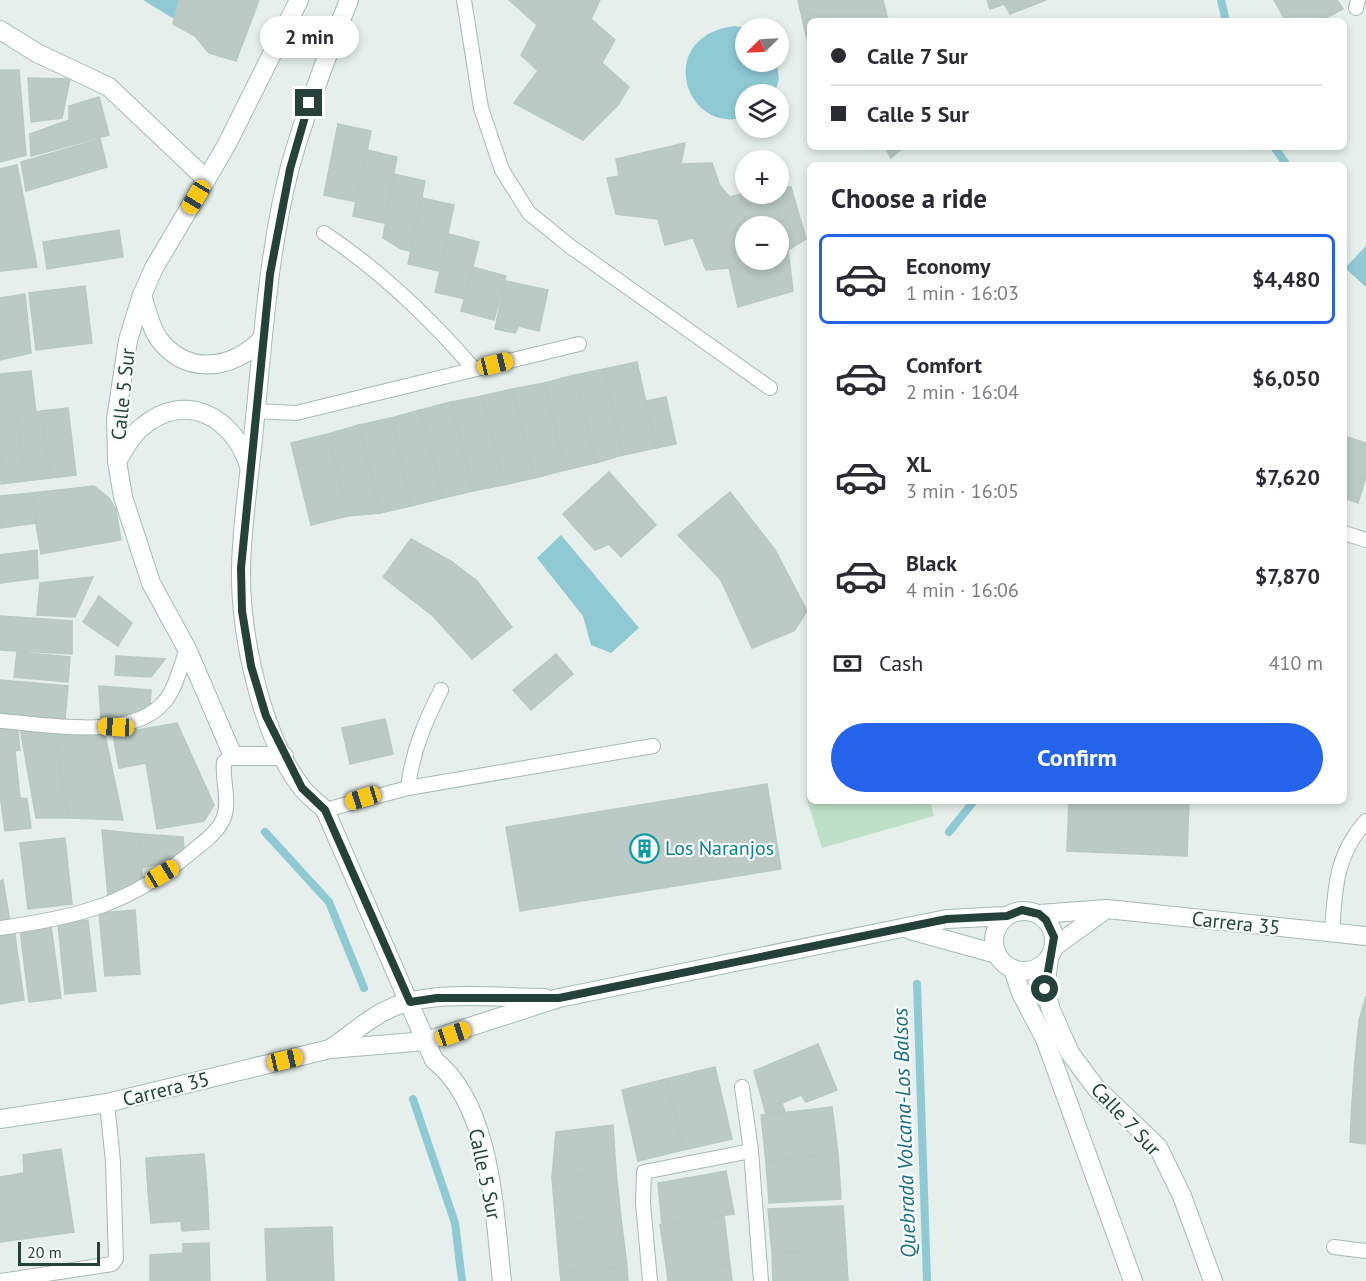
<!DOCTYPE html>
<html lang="en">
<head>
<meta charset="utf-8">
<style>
	:root { --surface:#fff; --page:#f7f7f7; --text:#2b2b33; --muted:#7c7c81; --line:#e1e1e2; --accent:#2563eb }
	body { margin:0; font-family:"PT Sans",sans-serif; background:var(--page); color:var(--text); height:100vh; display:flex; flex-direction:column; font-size:22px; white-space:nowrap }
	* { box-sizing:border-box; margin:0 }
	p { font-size:20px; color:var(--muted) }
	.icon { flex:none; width:33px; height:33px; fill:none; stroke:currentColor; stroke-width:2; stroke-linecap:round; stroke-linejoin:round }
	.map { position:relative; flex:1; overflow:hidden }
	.side { position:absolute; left:807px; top:162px; width:540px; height:642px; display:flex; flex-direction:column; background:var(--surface); border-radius:9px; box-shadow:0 3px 9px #0003 }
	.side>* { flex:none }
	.banner { position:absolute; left:807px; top:18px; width:540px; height:132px; border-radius:9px; box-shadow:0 3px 9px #0003; display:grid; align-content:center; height:132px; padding:0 24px; background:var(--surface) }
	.needle { width:39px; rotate:246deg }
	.buttons { position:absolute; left:735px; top:18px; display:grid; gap:12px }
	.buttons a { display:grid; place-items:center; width:54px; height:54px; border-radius:50%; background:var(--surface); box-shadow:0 3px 9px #0003; font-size:30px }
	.scale { position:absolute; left:18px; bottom:15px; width:82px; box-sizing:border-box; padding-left:6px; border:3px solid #24423a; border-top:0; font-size:16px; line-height:21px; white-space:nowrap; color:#24423a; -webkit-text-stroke:4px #f7fbf9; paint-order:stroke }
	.end { position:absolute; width:27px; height:27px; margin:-14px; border:8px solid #24423a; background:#fff; box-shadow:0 0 0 3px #fff }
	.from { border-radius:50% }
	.bubble { position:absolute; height:42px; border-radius:21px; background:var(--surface); box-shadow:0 3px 9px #0003; font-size:20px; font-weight:700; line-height:42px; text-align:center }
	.car { position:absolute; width:18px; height:36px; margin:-18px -9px; border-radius:8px; box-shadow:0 0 4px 2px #0007; background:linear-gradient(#f5c518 24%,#345 0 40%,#f5c518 0 76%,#345 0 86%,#f5c518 0) }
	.banner b { display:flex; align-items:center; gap:21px; height:57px; font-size:22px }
	.banner b+b { border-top:2px solid var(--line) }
	.banner i { width:15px; height:15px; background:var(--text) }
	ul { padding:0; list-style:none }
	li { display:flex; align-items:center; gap:18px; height:90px; margin:0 12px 9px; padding:0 12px; border:3px solid transparent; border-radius:9px }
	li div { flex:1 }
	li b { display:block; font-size:22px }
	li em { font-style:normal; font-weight:700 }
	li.active { border-color:var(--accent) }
	li>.icon { width:54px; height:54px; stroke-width:1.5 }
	h2 { padding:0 24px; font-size:27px; line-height:72px }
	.pay { display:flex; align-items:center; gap:15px; height:66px; padding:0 24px; font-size:22px }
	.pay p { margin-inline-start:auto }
	.button { display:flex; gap:12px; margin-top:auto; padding:12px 24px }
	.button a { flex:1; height:69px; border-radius:36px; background:var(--accent); color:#fff; font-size:24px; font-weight:700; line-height:69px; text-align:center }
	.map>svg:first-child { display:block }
	.green { fill:#bfe0c8 }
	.water { fill:#8ec9d4 }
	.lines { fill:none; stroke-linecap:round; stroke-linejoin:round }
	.stream { stroke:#8ec9d4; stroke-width:8 }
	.building { fill:#bbcac4; stroke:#b8c9c2; stroke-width:1.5; fill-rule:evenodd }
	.lane-casing { stroke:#a8b8b2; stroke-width:16 }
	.street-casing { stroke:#a8b8b2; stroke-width:20 }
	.secondary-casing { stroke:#a4bbb3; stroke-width:20 }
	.lane { stroke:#fff; stroke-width:14 }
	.street { stroke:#fff; stroke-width:18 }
	.secondary { stroke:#fff; stroke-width:18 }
	.route { stroke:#24423a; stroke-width:8 }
	.labels { text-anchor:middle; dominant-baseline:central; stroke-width:4.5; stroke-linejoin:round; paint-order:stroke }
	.street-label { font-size:20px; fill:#24423a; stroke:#f7fbf9 }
	.culture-label { font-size:20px; fill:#0d838f; stroke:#f7fbf9; text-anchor:start }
	.water-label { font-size:21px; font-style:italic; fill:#1c6f80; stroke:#f7fbf9 }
</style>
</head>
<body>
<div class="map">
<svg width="1366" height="1281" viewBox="0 0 1366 1281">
	<rect width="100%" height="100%" fill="#e6efeb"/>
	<!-- green -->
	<polygon class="green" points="810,795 810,801 930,801 934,816 822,848 806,796"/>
	<!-- water -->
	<g class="water">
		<polygon points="143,0 179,0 174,19"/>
		<path d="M735,26L747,28L746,62H777L779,80L774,94H746L745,117C685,136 653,36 735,26Z"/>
		<polygon points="1366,246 1366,287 1345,268"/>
		<polygon points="561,535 639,628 611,653 591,645 583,616 537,558"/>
	</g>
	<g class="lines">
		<!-- stream -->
		<g class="stream">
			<polyline points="1221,0 1226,21"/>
			<polyline points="1274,147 1287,165"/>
			<polyline points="265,832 329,902 364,988"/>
			<polyline points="949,832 974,801"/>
			<polyline points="917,984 927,1281"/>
			<polyline points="413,1099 455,1223 462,1281"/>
		</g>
	</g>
	<!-- building -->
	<g class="building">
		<polygon points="179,0 259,0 236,61 209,53 195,36 173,24"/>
		<polygon points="509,0 600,0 591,19 615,40 602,63 629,87 618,105 583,140 514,103 538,71 521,55 537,25"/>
		<polygon points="798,0 883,0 888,21 810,21 810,52"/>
		<polygon points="987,0 1046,0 1010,14 1004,4 990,9"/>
		<polygon points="1274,0 1337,0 1343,9 1320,21 1286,21"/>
		<polygon points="0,70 19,70 26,155 0,162"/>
		<polygon points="28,78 70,79 62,118 31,122"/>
		<polygon points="99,97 109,135 31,156 30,134 69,120 69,106"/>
		<polygon points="338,124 371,131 357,202 324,195"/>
		<polygon points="100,139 107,167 26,191 21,162"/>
		<path d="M685,143L681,164L712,163L720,186L730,197L746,193L778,194V187H791L806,239L788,250L793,291L738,307L729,268L706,270L693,238L665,245L658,219L616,214L607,178L619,176L616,159ZM746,226H778V260H746Z"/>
		<polygon points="885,147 904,147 891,158"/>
		<polygon points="367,150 397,157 384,223 353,216"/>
		<polygon points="17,165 37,267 0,271 0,169"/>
		<polygon points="394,174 425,181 411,251 401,249 383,238"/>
		<polygon points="422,198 454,205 440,271 408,264"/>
		<polygon points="119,230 123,257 47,269 43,242"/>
		<polygon points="449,234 479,242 465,299 435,292"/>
		<polygon points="473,267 506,276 494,320 461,311"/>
		<polygon points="505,281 548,290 539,331 519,326 515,333 495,329"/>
		<polygon points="85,286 92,343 36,350 29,293"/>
		<polygon points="25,294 31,353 0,360 0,298"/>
		<polygon points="637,362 656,448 623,455 604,369"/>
		<polygon points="604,369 623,455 595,463 575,375"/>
		<polygon points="31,371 36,413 0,416 0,374"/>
		<polygon points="575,375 595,463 565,470 544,383"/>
		<polygon points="544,383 565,470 534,478 512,389"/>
		<polygon points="512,389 534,478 504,485 482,396"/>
		<polygon points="482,396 504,485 473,491 451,402"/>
		<polygon points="666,397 676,444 656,448 646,401"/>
		<polygon points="451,402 473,491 443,498 420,410"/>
		<polygon points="68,408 76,475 50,478 41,411"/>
		<polygon points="420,410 443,498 411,506 391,418"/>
		<polygon points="41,411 50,478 25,481 17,414"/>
		<polygon points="17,414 25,481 1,484 0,416"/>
		<polygon points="391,418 411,506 380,513 359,425"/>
		<polygon points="359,425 380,513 348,516 328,434"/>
		<polygon points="328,434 348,516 311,525 291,443"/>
		<polygon points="1344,436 1366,443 1366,476 1358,503 1344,498"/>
		<polygon points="609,472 656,525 621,557 609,544 595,550 563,514"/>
		<polygon points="94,486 109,498 116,510 36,523 32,493"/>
		<polygon points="730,492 775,550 807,611 794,631 752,648 721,580 678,535"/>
		<polygon points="32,493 36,523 0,528 0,496"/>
		<polygon points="116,510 121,540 41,554 36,523"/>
		<polygon points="411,539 452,562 477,581 512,627 472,659 433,616 383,577"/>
		<polygon points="37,550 38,578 0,583 0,555"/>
		<polygon points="93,577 75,617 37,615 40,583"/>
		<polygon points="99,596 132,623 118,646 83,622"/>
		<polygon points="0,616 72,621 72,654 0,650"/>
		<polygon points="17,652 70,657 68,682 14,677"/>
		<polygon points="556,654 573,674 531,710 513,690"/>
		<polygon points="116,656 165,659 151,677 115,675"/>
		<polygon points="0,680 68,686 65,719 0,714"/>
		<polygon points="99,686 151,690 150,707 101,722"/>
		<polygon points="385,719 393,754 350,764 342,728"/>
		<polygon points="177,723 214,805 204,821 157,829 146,763 119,768 113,734"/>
		<polygon points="17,725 20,750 0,753 0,726"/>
		<polygon points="20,728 54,729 68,818 36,818"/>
		<polygon points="54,729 105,735 123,820 68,818"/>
		<polygon points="15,751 20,798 27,799 31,828 5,831 0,794 0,753"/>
		<polygon points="767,784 781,869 520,911 506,827"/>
		<polygon points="1069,801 1189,801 1187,856 1067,851"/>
		<polygon points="102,830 141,834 142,877 123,891 108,896"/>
		<polygon points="141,834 183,837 184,850 170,861 142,868"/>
		<polygon points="65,838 72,904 28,909 20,843"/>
		<polygon points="3,880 10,922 0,923 0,881"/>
		<polygon points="135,910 140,974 105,976 99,913"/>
		<polygon points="88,920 96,991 65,994 58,924"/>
		<polygon points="51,926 61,998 29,1002 20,930"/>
		<polygon points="14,928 24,1000 0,1004 0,931"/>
		<polygon points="1366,996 1366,1021 1359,1021"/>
		<polygon points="1359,1021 1366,1021 1366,1063 1355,1061"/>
		<polygon points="818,1044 837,1090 806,1102 801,1095 782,1103 785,1112 766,1114 754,1071"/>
		<polygon points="1355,1061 1366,1063 1366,1105 1352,1103"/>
		<polygon points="715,1067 732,1139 683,1150 666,1079"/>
		<polygon points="666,1079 683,1150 638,1161 622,1090"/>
		<polygon points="1352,1103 1366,1105 1366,1144 1350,1142"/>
		<polygon points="832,1107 838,1153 766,1162 761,1115"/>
		<polygon points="613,1125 616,1171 552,1178 556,1132"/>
		<polygon points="61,1149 74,1232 0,1242 0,1177 24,1173 23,1155"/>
		<polygon points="838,1153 841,1199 769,1203 766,1162"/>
		<polygon points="204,1154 207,1188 148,1191 146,1158"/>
		<polygon points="616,1171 621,1218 556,1225 552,1178"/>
		<polygon points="726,1171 734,1214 662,1225 658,1183"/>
		<polygon points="207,1188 209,1229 182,1231 181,1221 151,1223 148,1191"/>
		<polygon points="843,1206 846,1250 772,1253 768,1209"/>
		<polygon points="724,1216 730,1265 667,1271 660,1225"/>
		<polygon points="621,1218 627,1267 560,1272 556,1225"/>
		<polygon points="332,1227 334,1281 267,1281 265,1229"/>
		<polygon points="209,1243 210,1281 150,1281 150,1255 183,1253 183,1244"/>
		<polygon points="846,1250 848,1281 773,1281 772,1253"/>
		<polygon points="730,1265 732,1281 668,1281 667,1271"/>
		<polygon points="627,1267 628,1281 561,1281 560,1272"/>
	</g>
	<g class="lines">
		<defs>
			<g id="lane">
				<polyline points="464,0 481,108 502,170 529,213 571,247 770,388"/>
				<polyline points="1356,8 1358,0"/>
				<path d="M324,233C381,271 429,317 474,369"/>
				<polyline points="256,411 296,413 579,344"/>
				<polyline points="1344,533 1366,540"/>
				<path d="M0,721C47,724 132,742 165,701C176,688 181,665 187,649"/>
				<path d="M408,788C412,752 425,722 441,690"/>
				<polyline points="325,810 408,788 653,746"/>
				<path d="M0,928C80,917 131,904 194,850C205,841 219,831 224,817C230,800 222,780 224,762L233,756"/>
				<path d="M1332,933C1335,889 1335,856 1366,821"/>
				<polyline points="742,1087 751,1151 761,1281"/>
				<polyline points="1334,1247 1366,1251"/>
				<polyline points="1,1281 112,1264 116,1259 113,1162 107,1103"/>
				<polyline points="650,1281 643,1203 644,1172 751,1151"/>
			</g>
			<g id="street">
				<polyline points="0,30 37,53 109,87 206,179"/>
				<polyline points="1039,914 1107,909 1366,936"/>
				<polyline points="1054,947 1105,910"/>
			</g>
			<g id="secondary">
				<path d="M349,0C327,55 306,110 290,167C268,252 263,341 254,428C250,474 242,521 241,568C240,634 261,735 302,788C308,796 318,803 325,810L434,1060C492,1105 494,1213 502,1281"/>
				<path d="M142,295C146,309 150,325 158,338C187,377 232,369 262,339"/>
				<path d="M117,461C124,450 131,435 142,427C185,390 234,417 249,466"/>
				<polyline points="284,756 233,756 187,649 151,583 123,497 117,461 116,419 128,340 142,295 154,268 226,146 299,0"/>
				<circle cx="1024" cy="941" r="30"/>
				<polyline points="910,930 997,954"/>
				<polyline points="1049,958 1045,989 1051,1010 1070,1053 1096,1088 1158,1147 1182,1196 1213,1281"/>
				<polyline points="1013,969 1021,993 1045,1039 1133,1281"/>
				<path d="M331,1048C350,1036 368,1018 389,1009C430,989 499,998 545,998"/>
				<polyline points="0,1119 107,1103 330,1049 426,1041 559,998 902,928 947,919 1007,916"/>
			</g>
		</defs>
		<!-- lane casing -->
		<use href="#lane" class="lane-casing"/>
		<!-- street casing -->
		<use href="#street" class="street-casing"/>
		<!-- secondary casing -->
		<use href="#secondary" class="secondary-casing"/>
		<!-- lane -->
		<use href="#lane" class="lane"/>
		<!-- street -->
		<use href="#street" class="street"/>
		<!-- secondary -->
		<use href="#secondary" class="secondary"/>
	</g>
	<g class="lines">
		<!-- route -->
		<polyline class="route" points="309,103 290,169 270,274 241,568 242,611 251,666 266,716 302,788 325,810 410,1002 437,998 559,998 947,919 1007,916 1022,910 1039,914 1046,920 1054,937 1045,989"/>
	</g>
	<!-- icons -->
	<defs>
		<symbol id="building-ring" viewBox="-11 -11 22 22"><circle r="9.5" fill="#f7fbf9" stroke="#0f9aa8" stroke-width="1.5"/><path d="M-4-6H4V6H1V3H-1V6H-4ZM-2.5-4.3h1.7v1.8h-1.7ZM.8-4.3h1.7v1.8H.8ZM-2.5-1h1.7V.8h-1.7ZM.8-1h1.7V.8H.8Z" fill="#0f9aa8"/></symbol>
	</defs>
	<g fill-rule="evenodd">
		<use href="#building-ring" x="628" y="832" width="33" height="33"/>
	</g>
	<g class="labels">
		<!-- street labels -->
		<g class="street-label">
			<text transform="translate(123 394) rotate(-84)">Calle 5 Sur</text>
			<text transform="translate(1236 923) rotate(6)">Carrera 35</text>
			<text transform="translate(166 1089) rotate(-14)">Carrera 35</text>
			<text transform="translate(1126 1119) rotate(47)">Calle 7 Sur</text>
			<text transform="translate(485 1174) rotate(78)">Calle 5 Sur</text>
		</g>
		<!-- culture labels -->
		<g class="culture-label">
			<text x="665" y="848">Los Naranjos</text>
		</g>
		<!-- water labels -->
		<g class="water-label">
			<text transform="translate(904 1133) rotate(-92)">Quebrada Volcana-Los Balsos</text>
		</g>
	</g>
</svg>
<div class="buttons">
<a><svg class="needle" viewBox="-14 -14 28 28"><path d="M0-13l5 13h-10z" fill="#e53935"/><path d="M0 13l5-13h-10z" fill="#7c7c81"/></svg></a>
<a><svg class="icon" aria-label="layers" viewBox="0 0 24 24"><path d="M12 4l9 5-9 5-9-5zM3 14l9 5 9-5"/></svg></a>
<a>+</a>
<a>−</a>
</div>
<div class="scale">20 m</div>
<i class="end from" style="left:1045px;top:989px"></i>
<i class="end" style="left:309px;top:103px"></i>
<div class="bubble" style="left:260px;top:16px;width:99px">2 min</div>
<i class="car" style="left:196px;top:197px;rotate:211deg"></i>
<i class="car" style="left:495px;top:364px;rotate:76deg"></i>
<i class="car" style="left:116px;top:727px;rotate:273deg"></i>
<i class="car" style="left:363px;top:798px;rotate:253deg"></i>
<i class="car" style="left:162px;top:874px;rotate:59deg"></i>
<i class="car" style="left:453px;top:1034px;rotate:71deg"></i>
<i class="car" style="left:285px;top:1060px;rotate:77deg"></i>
<div class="banner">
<b><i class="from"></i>Calle 7 Sur</b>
<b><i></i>Calle 5 Sur</b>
</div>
<section class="side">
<h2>Choose a ride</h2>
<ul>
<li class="active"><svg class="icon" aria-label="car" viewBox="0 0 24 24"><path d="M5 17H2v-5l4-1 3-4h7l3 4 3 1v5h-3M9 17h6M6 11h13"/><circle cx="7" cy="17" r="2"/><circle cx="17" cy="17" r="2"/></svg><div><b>Economy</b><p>1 min · 16:03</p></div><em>$4,480</em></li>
<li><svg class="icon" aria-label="car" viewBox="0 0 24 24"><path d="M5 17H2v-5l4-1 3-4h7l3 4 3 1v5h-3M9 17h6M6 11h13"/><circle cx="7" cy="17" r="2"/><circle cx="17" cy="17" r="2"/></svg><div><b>Comfort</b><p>2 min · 16:04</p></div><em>$6,050</em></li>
<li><svg class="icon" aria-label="car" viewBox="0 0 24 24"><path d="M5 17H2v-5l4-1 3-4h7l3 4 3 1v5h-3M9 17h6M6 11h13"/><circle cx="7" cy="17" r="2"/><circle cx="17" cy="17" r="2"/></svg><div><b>XL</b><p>3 min · 16:05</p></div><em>$7,620</em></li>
<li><svg class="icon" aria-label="car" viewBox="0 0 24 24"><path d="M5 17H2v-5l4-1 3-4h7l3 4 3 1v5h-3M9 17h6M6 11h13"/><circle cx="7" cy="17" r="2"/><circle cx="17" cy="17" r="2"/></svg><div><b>Black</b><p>4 min · 16:06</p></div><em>$7,870</em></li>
</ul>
<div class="pay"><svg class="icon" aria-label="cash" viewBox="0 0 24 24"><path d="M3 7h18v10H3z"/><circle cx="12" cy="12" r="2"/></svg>Cash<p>410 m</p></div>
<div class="button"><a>Confirm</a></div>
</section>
</div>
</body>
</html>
